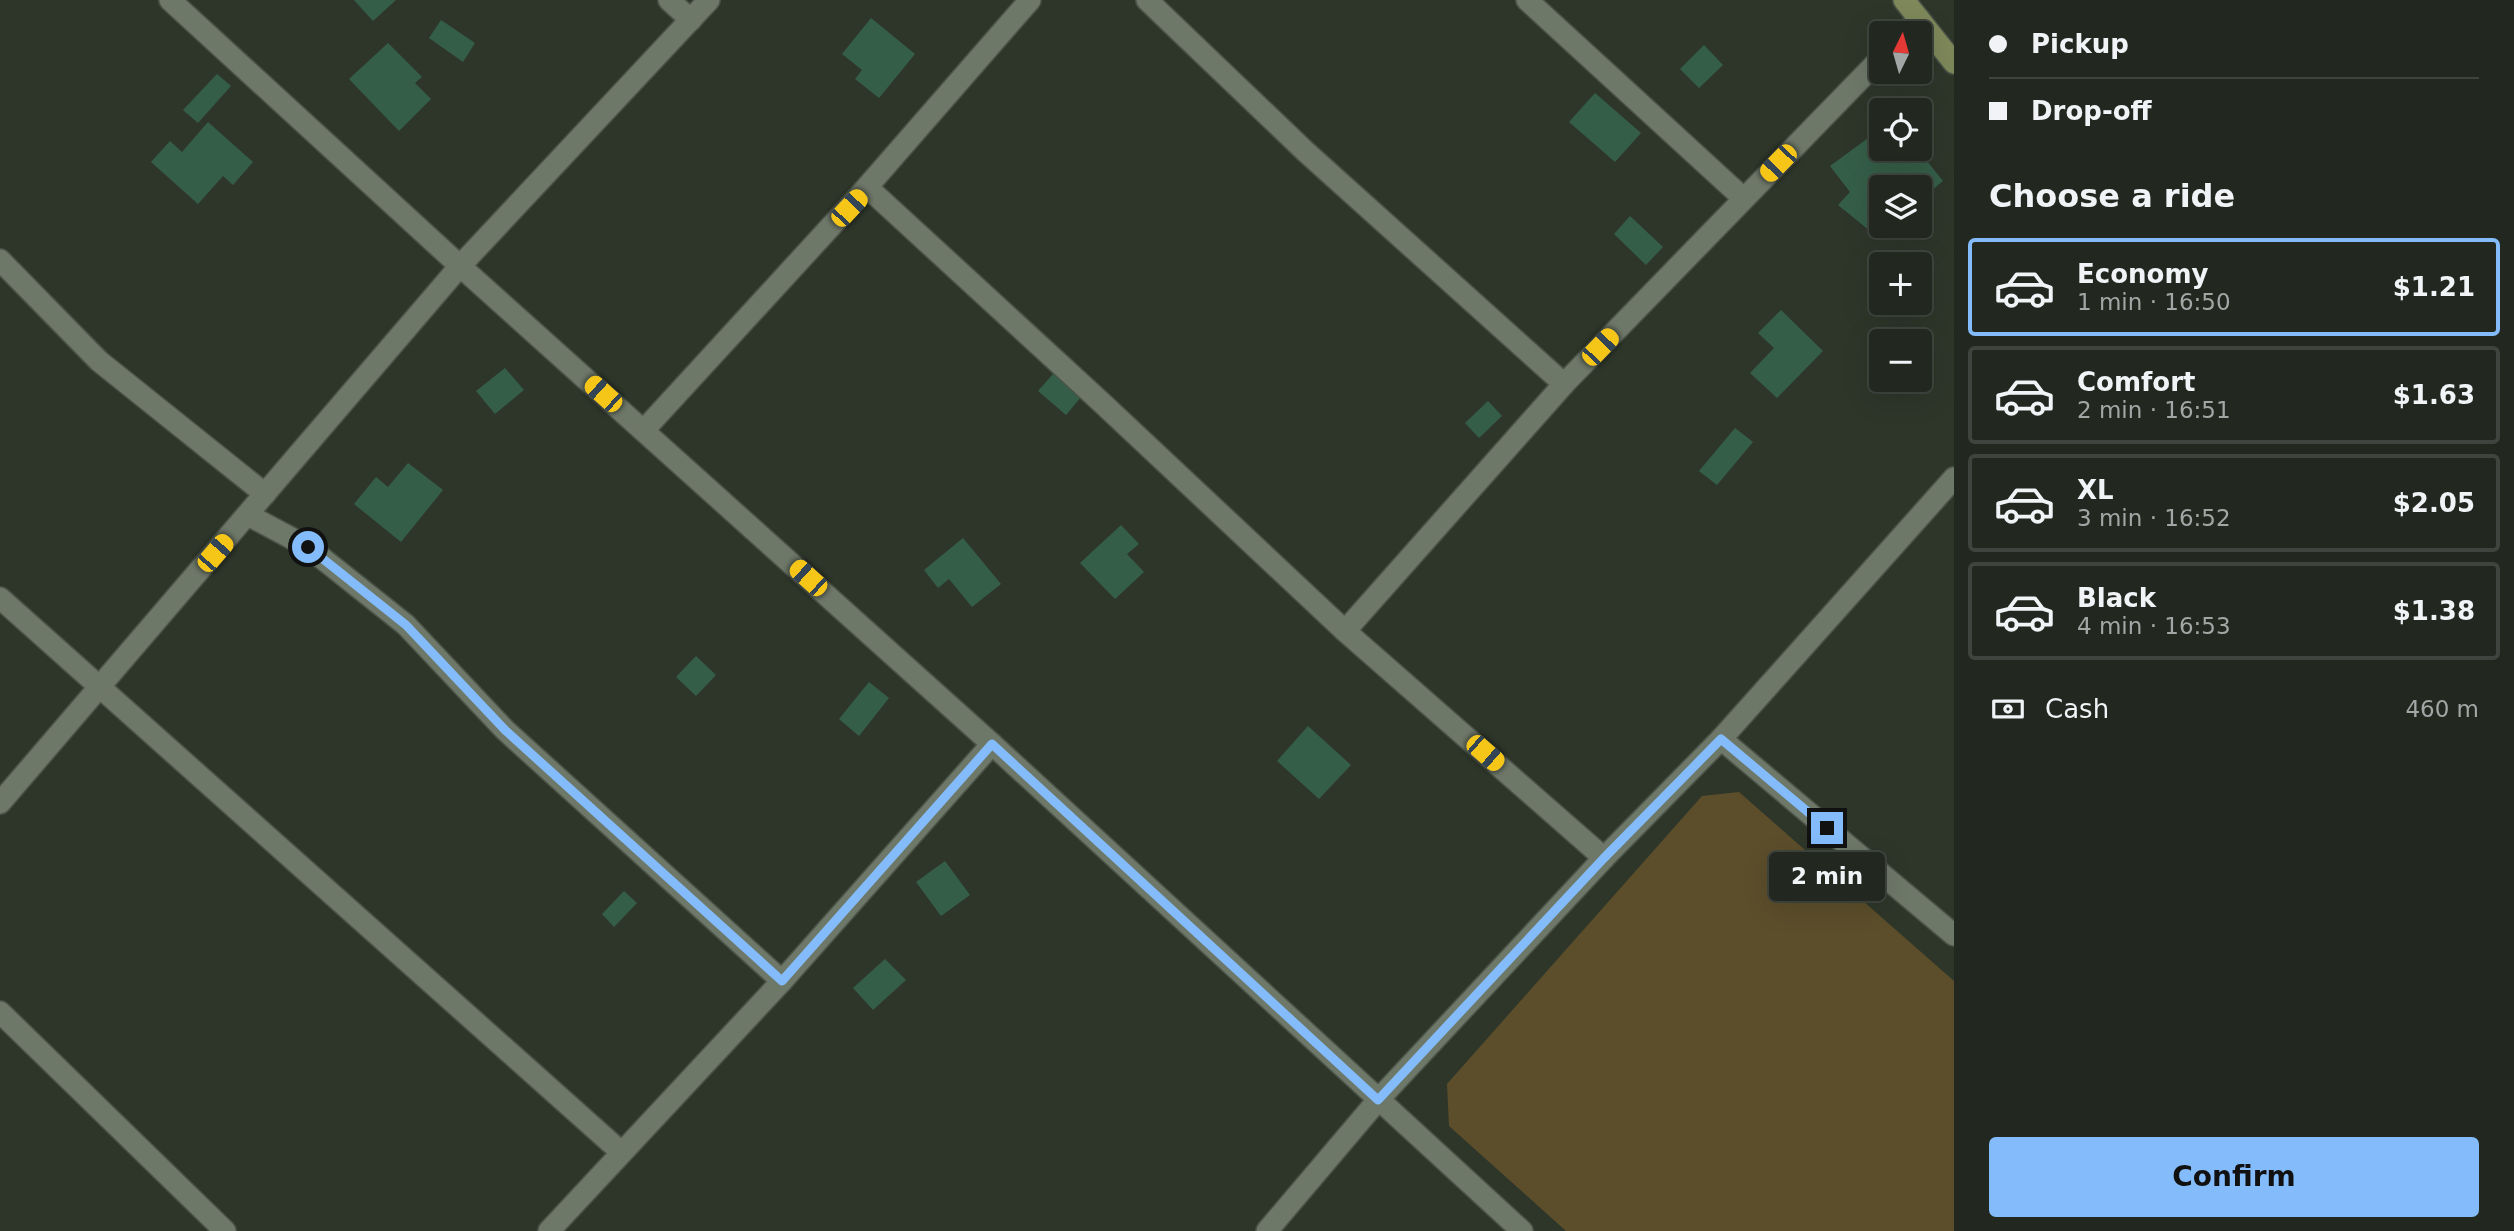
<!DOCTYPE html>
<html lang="en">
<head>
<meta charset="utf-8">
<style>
	:root { --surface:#222820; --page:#2a3029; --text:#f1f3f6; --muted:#a2a6a5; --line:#3f443e; --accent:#84bcfb }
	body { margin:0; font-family:"DejaVu Sans",sans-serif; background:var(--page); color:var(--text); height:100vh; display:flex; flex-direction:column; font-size:26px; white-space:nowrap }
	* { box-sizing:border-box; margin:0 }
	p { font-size:23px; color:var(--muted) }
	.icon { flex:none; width:38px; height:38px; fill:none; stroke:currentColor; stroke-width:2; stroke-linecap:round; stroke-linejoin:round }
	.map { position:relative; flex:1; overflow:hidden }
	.drawer { display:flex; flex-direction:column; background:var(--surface); width:560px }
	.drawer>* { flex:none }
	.top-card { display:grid; align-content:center; height:154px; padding:0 35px; background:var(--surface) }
	.needle { width:46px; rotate:5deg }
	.buttons { position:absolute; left:1869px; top:21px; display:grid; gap:14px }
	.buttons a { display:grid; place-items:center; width:63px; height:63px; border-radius:7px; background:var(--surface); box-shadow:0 7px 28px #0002,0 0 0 2px var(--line); font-size:35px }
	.end { position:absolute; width:32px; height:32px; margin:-16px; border:9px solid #84bcfb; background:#111; box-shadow:0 0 0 4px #111 }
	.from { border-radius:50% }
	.bubble { position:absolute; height:49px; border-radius:7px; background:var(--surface); box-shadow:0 7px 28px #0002,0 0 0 2px var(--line); font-size:23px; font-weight:600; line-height:49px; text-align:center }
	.car { position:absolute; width:21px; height:42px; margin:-21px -10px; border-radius:9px; box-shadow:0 0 5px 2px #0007; background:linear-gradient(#f5c518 24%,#345 0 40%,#f5c518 0 76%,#345 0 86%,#f5c518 0) }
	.top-card b { display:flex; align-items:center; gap:24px; height:66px; font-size:26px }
	.top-card b+b { border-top:2px solid var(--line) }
	.top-card i { width:18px; height:18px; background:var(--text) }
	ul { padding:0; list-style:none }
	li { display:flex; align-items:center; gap:21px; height:98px; margin:0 14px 10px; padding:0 21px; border:4px solid var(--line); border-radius:7px }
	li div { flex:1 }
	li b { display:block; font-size:26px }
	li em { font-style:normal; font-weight:600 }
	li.active { border-color:var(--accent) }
	li>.icon { width:63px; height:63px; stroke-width:1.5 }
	h2 { padding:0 35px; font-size:32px; line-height:84px }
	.pay { display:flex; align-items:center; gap:18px; height:77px; padding:0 35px; font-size:26px }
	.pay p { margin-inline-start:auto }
	.primary-button { display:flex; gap:14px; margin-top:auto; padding:14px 35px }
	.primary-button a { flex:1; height:80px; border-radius:7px; background:var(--accent); color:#111; font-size:28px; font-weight:600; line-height:80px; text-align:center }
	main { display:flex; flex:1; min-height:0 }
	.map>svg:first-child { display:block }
	.green { fill:#5c4e2b }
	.building { fill:#355e48 }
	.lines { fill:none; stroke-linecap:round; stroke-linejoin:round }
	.street-casing { stroke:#4b5348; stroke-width:24 }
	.secondary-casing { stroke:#4b5348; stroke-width:24 }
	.street { stroke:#6e7869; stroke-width:21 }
	.secondary { stroke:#7e885a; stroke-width:21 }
	.route { stroke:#84bcfb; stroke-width:9 }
</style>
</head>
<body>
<main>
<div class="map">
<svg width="1954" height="1231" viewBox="0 0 1954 1231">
	<rect width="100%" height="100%" fill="#2e362a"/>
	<!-- green -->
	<polygon class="green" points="1739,792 1954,981 1954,1231 1566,1231 1449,1126 1447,1084 1702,796"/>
	<!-- building -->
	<g class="building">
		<polygon points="354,0 396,0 373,21"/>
		<polygon points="871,18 915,54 879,98 855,79 862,70 842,54"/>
		<polygon points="441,20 475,43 463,62 429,38"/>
		<polygon points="388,43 422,77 415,83 431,99 399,131 349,79"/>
		<polygon points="1704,45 1723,65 1699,88 1680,69"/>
		<polygon points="217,74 231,86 198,123 183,110"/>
		<polygon points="1595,93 1641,133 1615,162 1569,122"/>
		<polygon points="208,122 253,162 233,185 223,176 198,204 151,162 170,141 182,152"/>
		<polygon points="1875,133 1881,138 1881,149 1895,149 1907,159 1918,150 1943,181 1920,200 1920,187 1881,187 1881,226 1887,226 1875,235 1838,205 1850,192 1830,166"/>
		<polygon points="1630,216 1663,247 1646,265 1614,234"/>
		<polygon points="1781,310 1823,351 1777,398 1750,373 1774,348 1758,333"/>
		<polygon points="505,368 524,390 495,414 476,391"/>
		<polygon points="1053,374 1081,397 1066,415 1038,391"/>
		<polygon points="1488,401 1502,416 1479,438 1465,423"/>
		<polygon points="1735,428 1753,442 1717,485 1699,471"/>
		<polygon points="408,463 443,490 401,542 354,504 376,477 388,487"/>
		<polygon points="1121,525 1139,544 1127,554 1144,572 1115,599 1080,563"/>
		<polygon points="963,538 1001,584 972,607 949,579 938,588 924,570"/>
		<polygon points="696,656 716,675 696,696 676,677"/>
		<polygon points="869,682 889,698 859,736 839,719"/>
		<polygon points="1308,726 1351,765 1319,799 1277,761"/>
		<polygon points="945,861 970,895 941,916 916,882"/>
		<polygon points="624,891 637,903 614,927 602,914"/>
		<polygon points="885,959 906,980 873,1010 853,988"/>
	</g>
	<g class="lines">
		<defs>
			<g id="street">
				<polyline points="170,0 460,266 992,744 1522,1231"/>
				<polyline points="669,0 691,20"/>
				<polyline points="1147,0 1306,152 1564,384"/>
				<polyline points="1527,0 1743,198"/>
				<polyline points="1905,33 1919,19"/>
				<polyline points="867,187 1101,402 1345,631 1604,858"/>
				<polyline points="0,260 99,361 265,494"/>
				<polyline points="644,430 867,187 1030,0"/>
				<polyline points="248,515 308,547 406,625 505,730 782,981"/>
				<polyline points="0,598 621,1152"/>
				<polyline points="1345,631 1564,384 1881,58"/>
				<polyline points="1721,739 1954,935"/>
				<polyline points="0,803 460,266 709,0"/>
				<polyline points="0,1012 225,1231"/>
				<polyline points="549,1231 782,981 992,744"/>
				<polyline points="1267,1231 1378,1100 1604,858 1721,739 1954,478"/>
			</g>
			<polyline id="secondary" points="1904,0 1954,63"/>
		</defs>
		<!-- street casing -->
		<use href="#street" class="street-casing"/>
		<!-- secondary casing -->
		<use href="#secondary" class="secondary-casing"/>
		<!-- street -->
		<use href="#street" class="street"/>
		<!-- secondary -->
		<use href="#secondary" class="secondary"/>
	</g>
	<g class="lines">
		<!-- route -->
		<polyline class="route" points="308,547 406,625 505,730 782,981 992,744 1378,1100 1604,858 1721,739 1827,828"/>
	</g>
</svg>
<div class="buttons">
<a><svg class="needle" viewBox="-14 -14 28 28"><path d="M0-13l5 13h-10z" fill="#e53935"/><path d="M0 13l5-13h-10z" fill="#a2a6a5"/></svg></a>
<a><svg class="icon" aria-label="locate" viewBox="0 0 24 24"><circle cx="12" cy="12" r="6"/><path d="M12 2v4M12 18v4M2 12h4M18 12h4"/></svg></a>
<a><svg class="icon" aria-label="layers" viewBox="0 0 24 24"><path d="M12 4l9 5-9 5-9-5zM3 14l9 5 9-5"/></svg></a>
<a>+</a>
<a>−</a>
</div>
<i class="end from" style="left:308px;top:547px"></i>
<i class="end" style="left:1827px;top:828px"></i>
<div class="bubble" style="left:1769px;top:852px;width:116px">2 min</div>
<i class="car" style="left:1778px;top:163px;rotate:224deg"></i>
<i class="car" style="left:849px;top:208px;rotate:43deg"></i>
<i class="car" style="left:1600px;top:347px;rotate:44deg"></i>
<i class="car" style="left:603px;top:394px;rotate:312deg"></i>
<i class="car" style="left:215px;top:553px;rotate:41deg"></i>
<i class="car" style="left:808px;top:578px;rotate:312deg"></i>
<i class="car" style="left:1485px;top:753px;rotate:131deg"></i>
</div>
<section class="drawer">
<div class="top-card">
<b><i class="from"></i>Pickup</b>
<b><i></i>Drop-off</b>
</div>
<h2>Choose a ride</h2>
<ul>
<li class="active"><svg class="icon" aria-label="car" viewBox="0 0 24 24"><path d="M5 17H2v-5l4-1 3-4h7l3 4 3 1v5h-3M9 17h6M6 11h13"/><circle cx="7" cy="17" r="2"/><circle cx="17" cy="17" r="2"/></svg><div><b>Economy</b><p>1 min · 16:50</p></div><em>$1.21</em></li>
<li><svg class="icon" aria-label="car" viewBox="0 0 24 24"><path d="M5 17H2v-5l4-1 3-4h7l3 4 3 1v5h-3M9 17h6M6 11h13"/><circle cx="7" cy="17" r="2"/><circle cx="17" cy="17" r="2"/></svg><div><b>Comfort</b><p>2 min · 16:51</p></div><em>$1.63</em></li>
<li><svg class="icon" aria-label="car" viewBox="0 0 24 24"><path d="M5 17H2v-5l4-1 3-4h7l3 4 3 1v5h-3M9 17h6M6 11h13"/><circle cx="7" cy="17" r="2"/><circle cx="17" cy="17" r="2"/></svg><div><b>XL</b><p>3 min · 16:52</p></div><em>$2.05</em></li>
<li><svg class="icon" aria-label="car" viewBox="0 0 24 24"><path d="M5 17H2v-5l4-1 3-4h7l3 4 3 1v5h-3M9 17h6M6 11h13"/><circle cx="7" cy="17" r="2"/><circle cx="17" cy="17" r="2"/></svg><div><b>Black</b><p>4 min · 16:53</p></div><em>$1.38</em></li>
</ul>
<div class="pay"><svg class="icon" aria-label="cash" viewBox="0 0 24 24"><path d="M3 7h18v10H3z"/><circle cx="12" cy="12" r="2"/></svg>Cash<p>460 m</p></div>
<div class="primary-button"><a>Confirm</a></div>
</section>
</main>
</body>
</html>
